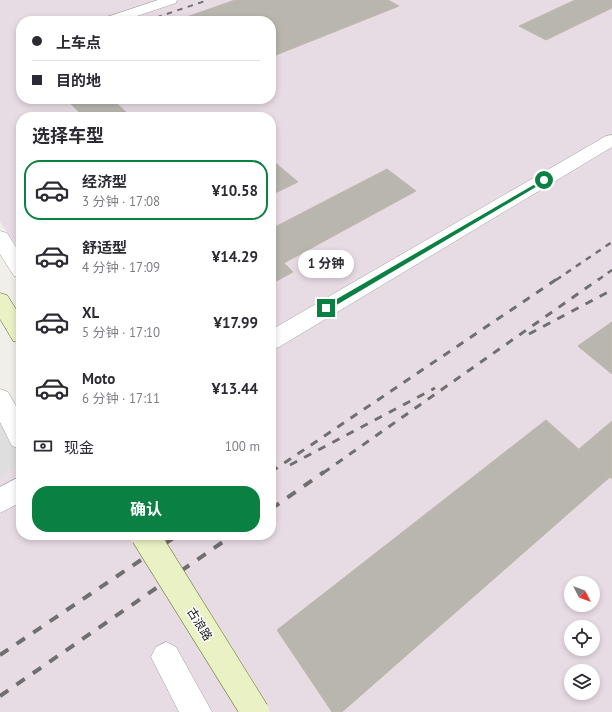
<!DOCTYPE html>
<html lang="zh">
<head>
<meta charset="utf-8">
<style>
	:root { --surface:#fff; --page:#f2f2f3; --text:#2b2b33; --muted:#7c7c81; --line:#e1e1e2; --accent:#0b8043 }
	body { margin:0; font-family:"PT Sans","Noto Sans SC",sans-serif; background:var(--page); color:var(--text); height:100vh; display:flex; flex-direction:column; font-size:15px; white-space:nowrap }
	* { box-sizing:border-box; margin:0 }
	p { font-size:13px; color:var(--muted) }
	.icon { flex:none; width:22px; height:22px; fill:none; stroke:currentColor; stroke-width:2; stroke-linecap:round; stroke-linejoin:round }
	.map { position:relative; flex:1; overflow:hidden }
	.panel { position:absolute; left:16px; top:112px; width:260px; height:428px; display:flex; flex-direction:column; background:var(--surface); border-radius:16px; box-shadow:0 2px 6px #0003 }
	.panel>* { flex:none }
	.hud { position:absolute; left:16px; top:16px; width:260px; height:88px; border-radius:16px; box-shadow:0 2px 6px #0003; display:grid; align-content:center; height:88px; padding:0 16px; background:var(--surface) }
	.needle { width:26px; rotate:132deg }
	.buttons { position:absolute; left:564px; top:576px; display:grid; gap:8px }
	.buttons a { display:grid; place-items:center; width:36px; height:36px; border-radius:50%; background:var(--surface); box-shadow:0 2px 6px #0003; font-size:20px }
	.end { position:absolute; width:18px; height:18px; margin:-9px; border:5px solid #0b8043; background:#fff; box-shadow:0 0 0 2px #fff }
	.from { border-radius:50% }
	.bubble { position:absolute; height:28px; border-radius:14px; background:var(--surface); box-shadow:0 2px 6px #0003; font-size:13px; font-weight:700; line-height:28px; text-align:center }
	.hud b { display:flex; align-items:center; gap:14px; height:38px; font-size:15px }
	.hud b+b { border-top:1px solid var(--line) }
	.hud i { width:10px; height:10px; background:var(--text) }
	ul { padding:0; list-style:none }
	li { display:flex; align-items:center; gap:12px; height:60px; margin:0 8px 6px; padding:0 8px; border:2px solid transparent; border-radius:16px }
	li div { flex:1 }
	li b { display:block; font-size:15px }
	li em { font-style:normal; font-weight:700 }
	li.selected { border-color:var(--accent) }
	li>.icon { width:36px; height:36px; stroke-width:1.5 }
	h2 { padding:0 16px; font-size:18px; line-height:48px }
	.pay { display:flex; align-items:center; gap:10px; height:44px; padding:0 16px; font-size:15px }
	.pay p { margin-inline-start:auto }
	.primary-button { display:flex; gap:8px; margin-top:auto; padding:8px 16px }
	.primary-button a { flex:1; height:46px; border-radius:16px; background:var(--accent); color:#fff; font-size:16px; font-weight:700; line-height:46px; text-align:center }
	.map>svg:first-child { display:block }
	.residential { fill:#dfdede }
	.industrial { fill:#e8dce4; fill-rule:evenodd }
	.building { fill:#b9b5af; stroke:#c0b8ad }
	.lines { fill:none; stroke-linecap:round; stroke-linejoin:round }
	.minor-casing { stroke:#a2a2a2; stroke-width:1 }
	.tertiary-casing { stroke:#a2a2a2; stroke-width:1 }
	.secondary-casing { stroke:#576c14; stroke-width:1 }
	.minor { fill:#fff; fill-rule:evenodd }
	.tertiary { fill:#fff; fill-rule:evenodd }
	.secondary { fill:#eaf2c5; fill-rule:evenodd }
	.rail-far3 { stroke:#6f6f6f; stroke-width:2; stroke-dasharray:5.5 5.5; stroke-linecap:butt }
	.rail-far2 { stroke:#6f6f6f; stroke-width:2.5; stroke-dasharray:6 6; stroke-linecap:butt }
	.rail-far1 { stroke:#6f6f6f; stroke-width:3; stroke-dasharray:8 8; stroke-linecap:butt }
	.rail { stroke:#6f6f6f; stroke-width:4; stroke-dasharray:10 10; stroke-linecap:butt }
	.secondary-bridge-casing { stroke:#576c14; stroke-width:29; stroke-linecap:butt }
	.secondary-bridge { stroke:#eaf2c5; stroke-width:28 }
	.route { fill:#0b8043 }
	.labels { text-anchor:middle; dominant-baseline:central; stroke-width:3; stroke-linejoin:round; paint-order:stroke }
	.near-street-label { font-size:12px; fill:#212121; stroke:#fff }
</style>
</head>
<body>
<div class="map">
<svg width="612" height="712" viewBox="0 0 612 712">
	<rect width="100%" height="100%" fill="#f0efe9"/>
	<!-- residential -->
	<polygon class="residential" points="0,394 21,430 21,464 0,477"/>
	<!-- industrial -->
	<path class="industrial" d="M0,0H612V712H0V476L21,463V535H271V117H21V252L0,222ZM21,21H271V99H21ZM571,583H593V605H571ZM571,627H593V649H571ZM571,671H593V693H571Z"/>
	<!-- building -->
	<g class="building">
		<polygon points="235,0 388,0 399,6 271,57 271,21 175,21"/>
		<polygon points="575,0 612,0 612,8 546,40 519,26"/>
		<polygon points="66,99 112,99 128,114 120,117 84,117"/>
		<polygon points="271,159 298,182 271,195"/>
		<polygon points="387,169 416,191 284,263 293,272 271,284 271,229"/>
		<polygon points="612,322 612,374 578,346"/>
		<polygon points="612,322 612,374 578,346"/>
		<polygon points="546,420 610,477 342,712 332,712 277,630"/>
		<polygon points="612,421 612,479 579,449"/>
	</g>
	<g class="lines">
		<defs>
			<g id="minor">
				<polygon points="158,0 177,0 176,3 122,21 105,20 107,17"/>
				<polygon points="21,476 21,502 0,513 0,487"/>
				<polygon points="166,642 176,647 212,712 179,712 151,657 156,647"/>
			</g>
			<g id="tertiary">
				<polygon points="612,135 612,147 279,347 271,350 271,330 606,136"/>
				<polygon points="0,231 7,233 21,255 21,278 14,276 0,254"/>
				<polygon points="0,389 8,392 21,415 21,449 12,446 0,422"/>
			</g>
			<polygon id="secondary" points="0,293 7,295 21,317 21,343 13,341 0,319"/>
		</defs>
		<!-- minor casing -->
		<use href="#minor" class="minor-casing"/>
		<!-- tertiary casing -->
		<use href="#tertiary" class="tertiary-casing"/>
		<!-- secondary casing -->
		<use href="#secondary" class="secondary-casing"/>
		<!-- minor -->
		<use href="#minor" class="minor"/>
		<!-- tertiary -->
		<use href="#tertiary" class="tertiary"/>
		<!-- secondary -->
		<use href="#secondary" class="secondary"/>
		<!-- rail-far3 -->
		<polyline class="rail-far3" points="146,21 208,0"/>
		<!-- rail-far2 -->
		<g class="rail-far2">
			<polyline points="556,280 612,242"/>
			<polyline points="598,280 612,270"/>
		</g>
		<!-- rail-far1 -->
		<g class="rail-far1">
			<polyline points="529,334 612,290"/>
			<polyline points="290,465 435,388"/>
			<polyline points="271,472 557,279"/>
			<polyline points="323,473 599,279"/>
		</g>
		<!-- rail -->
		<g class="rail">
			<polyline points="271,509 324,472"/>
			<polyline points="0,655 178,535"/>
			<polyline points="0,696 233,535"/>
		</g>
		<defs>
			<polyline id="secondary-bridge" points="145,535 255,712"/>
		</defs>
		<!-- secondary-bridge casing -->
		<use href="#secondary-bridge" class="secondary-bridge-casing"/>
		<!-- secondary-bridge -->
		<use href="#secondary-bridge" class="secondary-bridge"/>
	</g>
	<!-- route -->
	<polygon class="route" points="544,179 546,179 546,181 328,310 323,310 323,307"/>
	<g class="labels">
		<!-- near-street labels -->
		<g class="near-street-label">
			<text transform="translate(200 624) rotate(58)">古浪路</text>
		</g>
	</g>
</svg>
<div class="buttons">
<a><svg class="needle" viewBox="-14 -14 28 28"><path d="M0-13l5 13h-10z" fill="#e53935"/><path d="M0 13l5-13h-10z" fill="#7c7c81"/></svg></a>
<a><svg class="icon" aria-label="locate" viewBox="0 0 24 24"><circle cx="12" cy="12" r="6"/><path d="M12 2v4M12 18v4M2 12h4M18 12h4"/></svg></a>
<a><svg class="icon" aria-label="layers" viewBox="0 0 24 24"><path d="M12 4l9 5-9 5-9-5zM3 14l9 5 9-5"/></svg></a>
</div>
<i class="end from" style="left:544px;top:180px"></i>
<i class="end" style="left:326px;top:308px"></i>
<div class="bubble" style="left:298px;top:250px;width:56px">1 分钟</div>
<div class="hud">
<b><i class="from"></i>上车点</b>
<b><i></i>目的地</b>
</div>
<section class="panel">
<h2>选择车型</h2>
<ul>
<li class="selected"><svg class="icon" aria-label="car" viewBox="0 0 24 24"><path d="M5 17H2v-5l4-1 3-4h7l3 4 3 1v5h-3M9 17h6M6 11h13"/><circle cx="7" cy="17" r="2"/><circle cx="17" cy="17" r="2"/></svg><div><b>经济型</b><p>3 分钟 · 17:08</p></div><em>¥10.58</em></li>
<li><svg class="icon" aria-label="car" viewBox="0 0 24 24"><path d="M5 17H2v-5l4-1 3-4h7l3 4 3 1v5h-3M9 17h6M6 11h13"/><circle cx="7" cy="17" r="2"/><circle cx="17" cy="17" r="2"/></svg><div><b>舒适型</b><p>4 分钟 · 17:09</p></div><em>¥14.29</em></li>
<li><svg class="icon" aria-label="car" viewBox="0 0 24 24"><path d="M5 17H2v-5l4-1 3-4h7l3 4 3 1v5h-3M9 17h6M6 11h13"/><circle cx="7" cy="17" r="2"/><circle cx="17" cy="17" r="2"/></svg><div><b>XL</b><p>5 分钟 · 17:10</p></div><em>¥17.99</em></li>
<li><svg class="icon" aria-label="car" viewBox="0 0 24 24"><path d="M5 17H2v-5l4-1 3-4h7l3 4 3 1v5h-3M9 17h6M6 11h13"/><circle cx="7" cy="17" r="2"/><circle cx="17" cy="17" r="2"/></svg><div><b>Moto</b><p>6 分钟 · 17:11</p></div><em>¥13.44</em></li>
</ul>
<div class="pay"><svg class="icon" aria-label="cash" viewBox="0 0 24 24"><path d="M3 7h18v10H3z"/><circle cx="12" cy="12" r="2"/></svg>现金<p>100 m</p></div>
<div class="primary-button"><a>确认</a></div>
</section>
</div>
</body>
</html>
